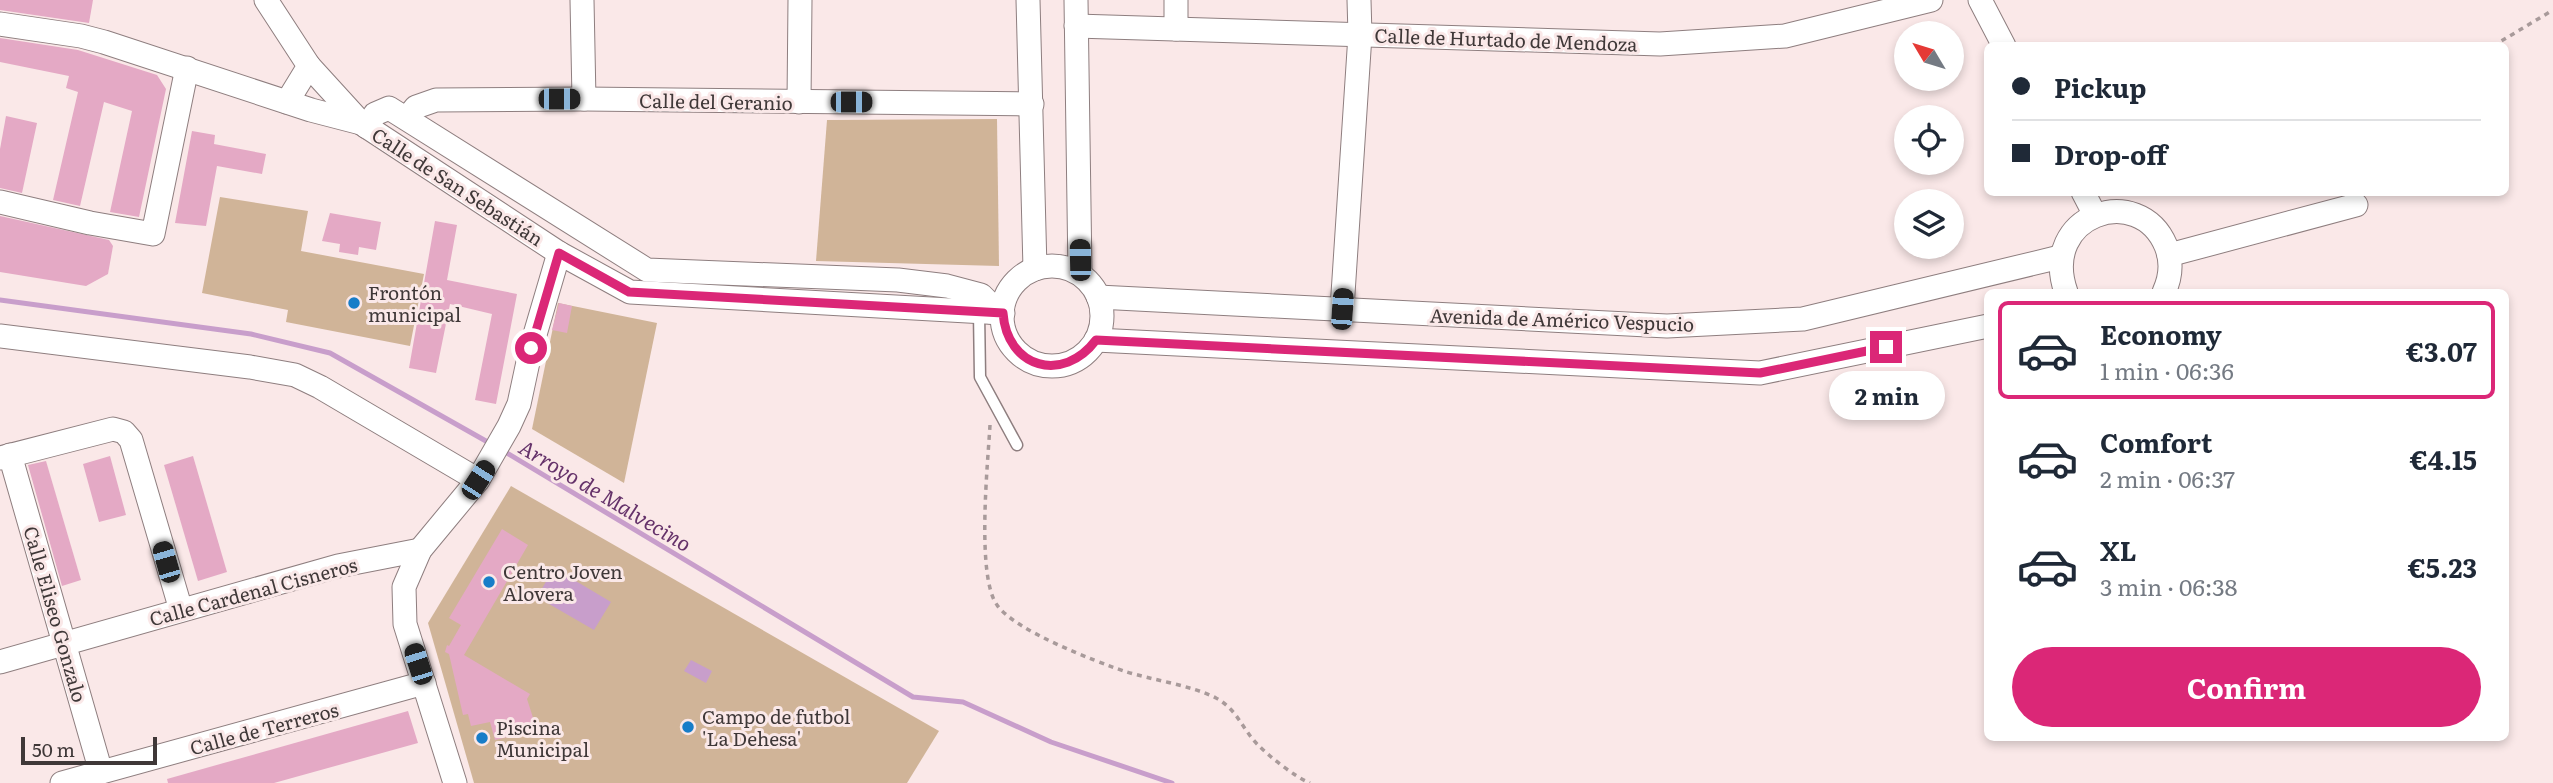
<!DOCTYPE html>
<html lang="en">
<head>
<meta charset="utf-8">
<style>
	:root { --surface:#fff; --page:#f6f6f7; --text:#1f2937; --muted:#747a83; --line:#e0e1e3; --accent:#db2777 }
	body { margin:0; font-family:Literata,serif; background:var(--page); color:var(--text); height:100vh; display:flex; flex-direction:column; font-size:26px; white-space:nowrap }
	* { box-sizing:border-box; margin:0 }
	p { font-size:23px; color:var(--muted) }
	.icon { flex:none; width:38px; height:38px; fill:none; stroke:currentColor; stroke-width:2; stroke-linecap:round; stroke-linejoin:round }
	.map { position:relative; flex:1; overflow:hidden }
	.drawer { position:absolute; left:1984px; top:289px; width:525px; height:452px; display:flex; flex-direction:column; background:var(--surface); border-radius:10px; box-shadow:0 4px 10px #0003 }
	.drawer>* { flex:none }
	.banner { position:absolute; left:1984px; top:42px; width:525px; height:154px; border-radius:10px; box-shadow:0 4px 10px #0003; display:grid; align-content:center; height:154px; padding:0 28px; background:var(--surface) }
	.needle { width:46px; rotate:308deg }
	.tools { position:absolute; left:1894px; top:21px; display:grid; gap:14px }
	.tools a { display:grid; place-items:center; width:70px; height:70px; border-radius:50%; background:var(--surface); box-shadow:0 4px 10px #0003; font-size:35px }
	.scale { position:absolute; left:21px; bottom:18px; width:136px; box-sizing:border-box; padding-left:7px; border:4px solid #3f3838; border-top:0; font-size:19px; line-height:24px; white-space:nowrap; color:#3f3838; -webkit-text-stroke:5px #fae8e8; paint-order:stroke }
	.end { position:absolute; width:32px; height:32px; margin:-16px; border:9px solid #db2777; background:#fff; box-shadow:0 0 0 4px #fff }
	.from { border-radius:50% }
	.bubble { position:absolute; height:49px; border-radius:24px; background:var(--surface); box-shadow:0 4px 10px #0003; font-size:23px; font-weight:700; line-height:49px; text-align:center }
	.car { position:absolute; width:21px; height:42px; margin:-21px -10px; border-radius:9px; box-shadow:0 0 5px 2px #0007; background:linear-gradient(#222 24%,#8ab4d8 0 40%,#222 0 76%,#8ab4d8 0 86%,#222 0) }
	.banner b { display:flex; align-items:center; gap:24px; height:66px; font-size:26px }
	.banner b+b { border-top:2px solid var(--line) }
	.banner i { width:18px; height:18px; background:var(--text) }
	ul { padding:12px 0 0; list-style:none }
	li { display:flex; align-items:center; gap:21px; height:98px; margin:0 14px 10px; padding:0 14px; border:4px solid transparent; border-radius:10px }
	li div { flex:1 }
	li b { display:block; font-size:26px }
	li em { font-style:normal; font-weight:700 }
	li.selected { border-color:var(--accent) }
	li>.icon { width:63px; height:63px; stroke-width:1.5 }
	.action { display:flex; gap:14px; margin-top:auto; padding:14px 28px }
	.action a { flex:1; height:80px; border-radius:42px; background:var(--accent); color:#fff; font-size:28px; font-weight:700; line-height:80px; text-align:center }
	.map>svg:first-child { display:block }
	.green { fill:#d0b498 }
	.water { fill:#c89ecb }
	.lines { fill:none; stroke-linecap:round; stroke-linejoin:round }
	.stream { stroke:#c89ecb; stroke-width:5 }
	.building { fill:#e4a9c5 }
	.service-casing { stroke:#8e7e7f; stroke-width:13 }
	.minor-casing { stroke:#8e7e7f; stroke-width:25 }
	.path { stroke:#a89a9a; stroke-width:3.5; stroke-dasharray:5 5; stroke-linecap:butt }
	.service { stroke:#fff; stroke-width:10 }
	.minor { stroke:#fff; stroke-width:23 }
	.route { stroke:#db2777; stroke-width:9 }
	.poi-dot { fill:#177dc8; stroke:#fae8e8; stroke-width:2.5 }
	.labels { text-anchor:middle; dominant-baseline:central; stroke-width:6; stroke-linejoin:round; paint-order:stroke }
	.street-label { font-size:19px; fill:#3f3838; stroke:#fae8e8 }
	.poi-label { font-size:19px; fill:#3f3838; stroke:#fae8e8; text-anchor:start }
	.water-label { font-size:21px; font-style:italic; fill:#65326a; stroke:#fae8e8 }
</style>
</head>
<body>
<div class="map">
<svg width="2553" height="783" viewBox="0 0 2553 783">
	<rect width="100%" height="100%" fill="#fae8e8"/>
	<!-- green -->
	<g class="green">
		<polygon points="997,119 999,266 816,261 827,120"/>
		<polygon points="220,197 308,211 301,251 424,274 410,346 286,322 288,310 202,293"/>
		<polygon points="558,303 657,323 624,483 532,429"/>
		<polygon points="511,486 939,731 907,783 474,783 428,623"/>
	</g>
	<!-- water -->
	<g class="water">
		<polygon points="554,568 611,602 594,630 537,597"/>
		<polygon points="691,660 712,671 706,683 684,671"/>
	</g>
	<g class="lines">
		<!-- stream -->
		<g class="stream">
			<polyline points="0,300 251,334 330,353 493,445"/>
			<polyline points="502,450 913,697 963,702 1051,742 1172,783"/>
		</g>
	</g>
	<!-- building -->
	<g class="building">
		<polygon points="0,0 93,0 89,23 0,10"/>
		<polygon points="0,38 78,50 157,75 166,89 139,217 110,212 132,111 104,102 80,206 53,200 78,92 66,88 69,76 0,62"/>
		<polygon points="6,116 37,123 22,193 0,188 0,149"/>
		<polygon points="192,131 215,135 214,144 266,154 262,174 217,166 206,226 175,223"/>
		<polygon points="330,213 381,222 376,250 359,247 358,255 339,252 340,244 322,241"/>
		<polygon points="0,216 109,240 113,246 108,274 86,286 0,272"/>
		<polygon points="435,221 457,225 447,280 517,294 496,404 475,400 492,314 450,304 436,373 409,368"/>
		<polygon points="559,303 572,306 567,333 552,330"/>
		<polygon points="110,456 126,515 99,522 83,464"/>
		<polygon points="193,456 227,572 198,581 164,465"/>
		<polygon points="46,461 81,580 62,586 28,465"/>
		<polygon points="502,529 528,545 464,655 530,694 527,699 537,730 495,740 490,722 471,726 468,714 463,715 449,654 445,652 447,645 449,646 461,625 449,618"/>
		<polygon points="408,711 418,743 274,783 168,783 167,779"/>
	</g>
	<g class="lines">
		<defs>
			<polyline id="service" points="979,312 980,377 1017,445"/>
			<g id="minor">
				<polyline points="266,0 309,66 287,102"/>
				<polyline points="582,0 584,99"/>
				<polyline points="1028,0 1035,269"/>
				<polyline points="1076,0 1080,274"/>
				<polyline points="1176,0 1176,29"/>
				<polyline points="1980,0 2004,46"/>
				<polyline points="0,24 81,36 104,42 311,110 361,123 559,253 630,292 1003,313"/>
				<polyline points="1076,26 1660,44 1785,36 1931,0"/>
				<polyline points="309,66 361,123"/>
				<polyline points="799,102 800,0"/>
				<polyline points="407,118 416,107 436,100 584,99 1032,104"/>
				<polyline points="367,127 375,114 389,108 647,270 898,280 947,286 981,295 988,302 991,312"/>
				<polyline points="2083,192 2095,215"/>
				<polyline points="0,202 90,223 153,234 187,68"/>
				<polyline points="2169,255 2356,205"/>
				<circle cx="1052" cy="316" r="50"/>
				<path d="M2066,292C2039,215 2139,181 2166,246C2172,261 2171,277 2164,292"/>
				<polyline points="1098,297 1667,326 1803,319 2060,257"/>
				<polyline points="1342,309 1360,35 1359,0"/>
				<polyline points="0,336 250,367 295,375 320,387 478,480 509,426 519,404 531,348 559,253"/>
				<polyline points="1096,340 1760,373 1988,326"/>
				<polyline points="10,455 101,772"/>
				<polyline points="0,458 113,429 124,432 131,440 181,610"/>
				<polyline points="0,662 338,566 420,550"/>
				<polyline points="62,783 424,683"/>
				<polyline points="455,783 405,624 404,587 420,550 478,480"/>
			</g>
		</defs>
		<!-- service casing -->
		<use href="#service" class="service-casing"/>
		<!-- minor casing -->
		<use href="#minor" class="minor-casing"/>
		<!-- path -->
		<g class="path">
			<polyline points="2493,46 2553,10"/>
			<path d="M990,425C988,462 976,576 997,605C1014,630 1094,661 1124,671C1151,680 1191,685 1216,698C1238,710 1242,729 1258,745C1270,757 1295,777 1310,783"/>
		</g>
		<!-- service -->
		<use href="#service" class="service"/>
		<!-- minor -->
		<use href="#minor" class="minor"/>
	</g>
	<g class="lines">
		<!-- route -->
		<path class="route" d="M531,348L559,253L629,292L1003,313C1007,368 1063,384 1096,340L1760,373L1886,347"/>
	</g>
	<!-- markers -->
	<g class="poi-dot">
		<circle cx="354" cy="303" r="7"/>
		<circle cx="489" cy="582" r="7"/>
		<circle cx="688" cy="727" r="7"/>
		<circle cx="482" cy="738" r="7"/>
	</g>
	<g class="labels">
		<!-- street labels -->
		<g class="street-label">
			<text transform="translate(1506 39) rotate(2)">Calle de Hurtado de Mendoza</text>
			<text transform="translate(716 101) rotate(1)">Calle del Geranio</text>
			<text transform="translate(458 186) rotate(33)">Calle de San Sebastián</text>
			<text transform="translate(1562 319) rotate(2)">Avenida de Américo Vespucio</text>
			<text transform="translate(253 591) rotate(-15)">Calle Cardenal Cisneros</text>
			<text transform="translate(56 614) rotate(74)">Calle Eliseo Gonzalo</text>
			<text transform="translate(264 728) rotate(-15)">Calle de Terreros</text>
		</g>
		<!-- poi labels -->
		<g class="poi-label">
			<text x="368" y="292">Frontón<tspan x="368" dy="22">municipal</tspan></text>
			<text x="503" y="571">Centro Joven<tspan x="503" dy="22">Alovera</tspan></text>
			<text x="702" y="716">Campo de futbol<tspan x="702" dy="22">'La Dehesa'</tspan></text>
			<text x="496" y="727">Piscina<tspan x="496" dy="22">Municipal</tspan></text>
		</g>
		<!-- water labels -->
		<g class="water-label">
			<text transform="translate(606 494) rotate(31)">Arroyo de Malvecino</text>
		</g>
	</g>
</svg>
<div class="tools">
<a><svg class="needle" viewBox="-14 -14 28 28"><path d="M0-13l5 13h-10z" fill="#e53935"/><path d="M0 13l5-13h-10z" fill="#747a83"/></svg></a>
<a><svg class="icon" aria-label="locate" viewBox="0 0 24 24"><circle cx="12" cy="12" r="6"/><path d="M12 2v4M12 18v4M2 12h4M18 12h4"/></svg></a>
<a><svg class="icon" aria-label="layers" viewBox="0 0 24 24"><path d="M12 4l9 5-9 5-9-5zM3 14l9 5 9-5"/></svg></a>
</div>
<div class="scale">50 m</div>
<i class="end from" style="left:531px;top:348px"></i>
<i class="end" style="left:1886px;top:347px"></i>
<div class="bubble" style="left:1829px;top:371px;width:116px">2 min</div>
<i class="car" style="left:559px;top:99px;rotate:90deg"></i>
<i class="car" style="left:851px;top:102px;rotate:90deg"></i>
<i class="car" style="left:1080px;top:260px;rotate:359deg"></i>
<i class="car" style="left:1342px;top:309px;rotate:4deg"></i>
<i class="car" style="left:478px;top:480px;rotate:33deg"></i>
<i class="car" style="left:166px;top:562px;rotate:344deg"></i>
<i class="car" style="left:418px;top:664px;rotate:342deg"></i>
<div class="banner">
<b><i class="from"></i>Pickup</b>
<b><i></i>Drop-off</b>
</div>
<section class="drawer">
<ul>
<li class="selected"><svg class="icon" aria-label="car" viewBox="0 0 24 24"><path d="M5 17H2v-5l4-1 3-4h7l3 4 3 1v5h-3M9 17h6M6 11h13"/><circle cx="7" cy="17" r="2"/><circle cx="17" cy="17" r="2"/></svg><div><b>Economy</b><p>1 min · 06:36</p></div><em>€3.07</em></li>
<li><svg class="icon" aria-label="car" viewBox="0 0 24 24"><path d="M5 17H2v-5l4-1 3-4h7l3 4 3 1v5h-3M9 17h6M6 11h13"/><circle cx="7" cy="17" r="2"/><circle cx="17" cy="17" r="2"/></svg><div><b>Comfort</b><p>2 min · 06:37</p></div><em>€4.15</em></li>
<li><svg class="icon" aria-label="car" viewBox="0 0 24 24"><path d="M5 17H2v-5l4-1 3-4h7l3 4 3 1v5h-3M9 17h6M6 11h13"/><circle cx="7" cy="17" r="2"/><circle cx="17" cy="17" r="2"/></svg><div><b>XL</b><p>3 min · 06:38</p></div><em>€5.23</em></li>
</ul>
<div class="action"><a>Confirm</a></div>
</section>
</div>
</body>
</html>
